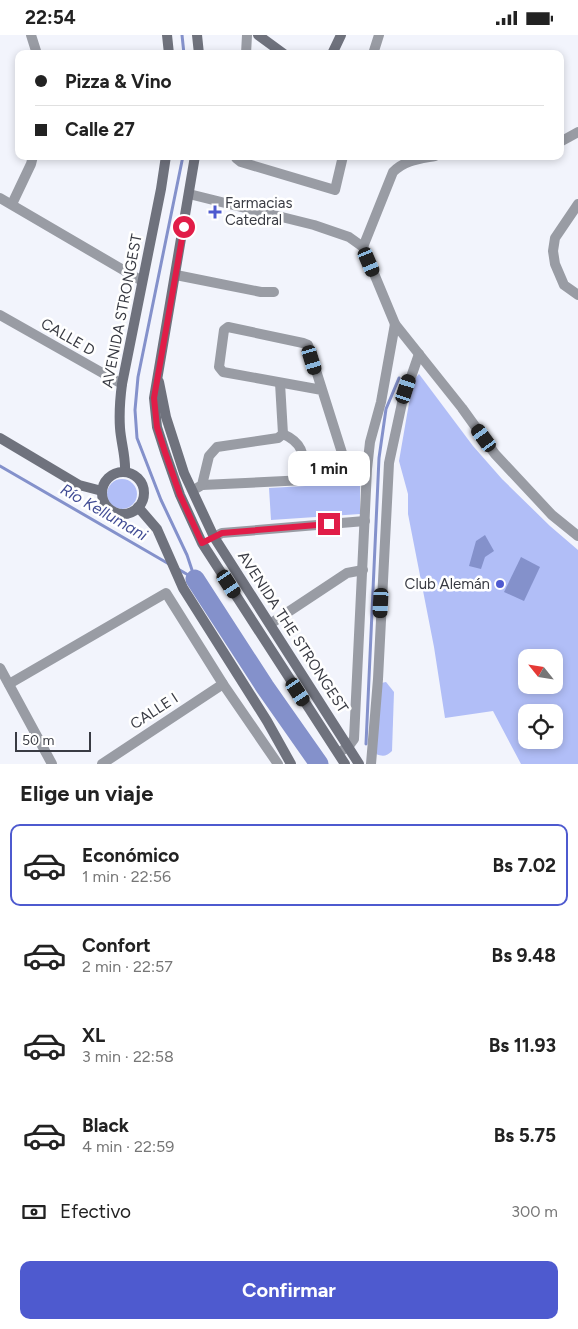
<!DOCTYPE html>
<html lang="es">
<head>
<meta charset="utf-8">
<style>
	:root { --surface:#fff; --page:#f2f2f2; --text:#222; --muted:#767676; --line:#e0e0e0; --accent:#4e5acf }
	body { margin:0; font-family:Figtree,sans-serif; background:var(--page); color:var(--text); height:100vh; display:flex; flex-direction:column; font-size:19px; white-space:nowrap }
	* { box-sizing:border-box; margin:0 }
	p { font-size:16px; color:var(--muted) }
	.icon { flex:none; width:28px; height:28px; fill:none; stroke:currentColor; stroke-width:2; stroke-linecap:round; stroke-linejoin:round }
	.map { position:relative; height:729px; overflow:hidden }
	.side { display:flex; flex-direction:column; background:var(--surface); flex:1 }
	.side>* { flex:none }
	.banner { position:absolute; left:15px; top:15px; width:549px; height:110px; border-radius:10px; box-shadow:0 2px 8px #0003; display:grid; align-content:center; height:110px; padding:0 20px; background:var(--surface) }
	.needle { width:32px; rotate:300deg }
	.fabs { position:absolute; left:518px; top:614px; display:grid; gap:10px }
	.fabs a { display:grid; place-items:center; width:45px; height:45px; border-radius:10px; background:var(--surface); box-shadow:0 2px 8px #0003; font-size:25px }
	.scale { position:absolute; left:15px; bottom:12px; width:76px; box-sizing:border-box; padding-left:5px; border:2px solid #393b43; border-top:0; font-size:14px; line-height:18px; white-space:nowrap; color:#393b43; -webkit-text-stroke:4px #fff; paint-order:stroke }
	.end { position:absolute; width:22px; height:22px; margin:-11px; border:6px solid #e11d48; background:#fff; box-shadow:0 0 0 2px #fff }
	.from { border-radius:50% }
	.bubble { position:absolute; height:35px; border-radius:10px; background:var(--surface); box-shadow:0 2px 8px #0003; font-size:16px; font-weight:700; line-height:35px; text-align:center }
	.car { position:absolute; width:15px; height:30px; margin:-15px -8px; border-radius:6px; box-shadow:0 0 4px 1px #0007; background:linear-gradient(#222 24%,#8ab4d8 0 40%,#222 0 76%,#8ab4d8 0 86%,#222 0) }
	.banner b { display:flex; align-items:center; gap:18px; height:48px; font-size:19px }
	.banner b+b { border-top:1px solid var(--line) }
	.banner i { width:12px; height:12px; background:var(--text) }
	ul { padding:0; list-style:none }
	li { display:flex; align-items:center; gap:15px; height:82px; margin:0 10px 8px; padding:0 10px; border:2px solid transparent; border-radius:10px }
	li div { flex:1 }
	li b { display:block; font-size:19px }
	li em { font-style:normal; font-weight:700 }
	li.selected { border-color:var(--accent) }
	li>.icon { width:45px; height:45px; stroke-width:1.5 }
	h2 { padding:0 20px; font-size:22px; line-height:60px }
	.pay { display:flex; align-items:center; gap:12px; height:55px; padding:0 20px; font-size:19px }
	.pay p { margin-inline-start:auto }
	.action { display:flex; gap:10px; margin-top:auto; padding:10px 20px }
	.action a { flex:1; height:58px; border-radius:10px; background:var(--accent); color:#fff; font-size:20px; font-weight:700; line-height:58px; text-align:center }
	.status { display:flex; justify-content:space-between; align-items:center; height:35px; padding:0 25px; background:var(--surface); direction:ltr }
	.status svg { height:14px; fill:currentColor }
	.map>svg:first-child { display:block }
	.green { fill:#b1bef7; fill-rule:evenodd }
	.water { fill:#8491cb }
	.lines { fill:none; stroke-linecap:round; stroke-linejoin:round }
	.stream { stroke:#8491cb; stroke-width:3 }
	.river { stroke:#8491cb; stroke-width:19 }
	.street { stroke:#999ca4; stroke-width:10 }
	.secondary { stroke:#6f727d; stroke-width:10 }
	.route { stroke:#e11d48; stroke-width:6 }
	.poi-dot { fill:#4e5acf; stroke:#fff; stroke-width:2 }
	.labels { text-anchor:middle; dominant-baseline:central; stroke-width:5; stroke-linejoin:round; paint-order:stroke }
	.poi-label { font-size:15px; fill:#393b43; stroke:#fff; text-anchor:start }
	.street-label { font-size:15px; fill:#393b43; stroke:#fff }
	.water-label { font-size:16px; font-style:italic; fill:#424d95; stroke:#fff }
</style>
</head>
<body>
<div class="status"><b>22:54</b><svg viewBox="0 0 49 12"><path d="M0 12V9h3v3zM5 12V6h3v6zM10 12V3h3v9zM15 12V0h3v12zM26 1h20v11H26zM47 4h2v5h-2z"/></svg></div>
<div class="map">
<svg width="578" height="729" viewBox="0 0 578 729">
	<rect width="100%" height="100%" fill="#f2f4fc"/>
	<!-- green -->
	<g class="green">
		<path d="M419,339L473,411L502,444L550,491L578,515V729H521L493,676L445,683L434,612L408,479V459L399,426L413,345ZM526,622H554V650H526ZM526,678H554V705H526Z"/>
		<circle cx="122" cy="459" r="15"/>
		<polygon points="360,448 360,479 271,485 269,453"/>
		<path d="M386,647L394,657L392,716C387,721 383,722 376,719L381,648Z"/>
	</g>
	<!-- water -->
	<g class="water">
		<polygon points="485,500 494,516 485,522 481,534 469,531 476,506"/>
		<polygon points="521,522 540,532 524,566 504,557"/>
	</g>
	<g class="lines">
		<!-- stream -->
		<g class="stream">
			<polyline points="182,0 184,19"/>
			<polyline points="183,121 138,342 135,375 137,403 161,465 187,520 195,544"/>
			<polyline points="0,431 169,529"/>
			<polyline points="178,534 195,544"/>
			<polyline points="366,709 379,423 386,374 399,343"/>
		</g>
		<!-- river -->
		<polyline class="river" points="195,544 265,652 319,729"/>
		<!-- street -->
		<g class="street">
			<polyline points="31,0 37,19"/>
			<polyline points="246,19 247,0"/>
			<polyline points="373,19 379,0"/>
			<polyline points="560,107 578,97"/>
			<polyline points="236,121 236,123 241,127 335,155 343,121"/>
			<polyline points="189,159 314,190 349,202 363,212 395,289 462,373 495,419 552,480 578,501"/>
			<polyline points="0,163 142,246"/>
			<polyline points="12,169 31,129 33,121"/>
			<polyline points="578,169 555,203 553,216 555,229 564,250 578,260"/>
			<path d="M363,212L393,137C405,125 419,124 435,121"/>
			<polyline points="176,240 261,257 274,257"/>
			<polyline points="0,280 122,349"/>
			<path d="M283,399C306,409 303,423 305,445"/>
			<polyline points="202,450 347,443 349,440 308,310 303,308 228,292 224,295 219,332 223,337 322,355"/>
			<polyline points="197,453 202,450 209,421 217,412 278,403 283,399 280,348"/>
			<polyline points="214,502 222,498 365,486"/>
			<polyline points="270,589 347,538 363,535"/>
			<polyline points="0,633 52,729"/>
			<polyline points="9,649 166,558 223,649 278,729"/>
			<polyline points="341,716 348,712 354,704 367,434 370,407 381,367 395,289"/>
			<polyline points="102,729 223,649"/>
			<polyline points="371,729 378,644 389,428 402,368 419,319"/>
		</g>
		<!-- secondary -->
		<g class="secondary">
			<polyline points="167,0 169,19"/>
			<polyline points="197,0 199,19"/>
			<polyline points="258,0 284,19"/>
			<polyline points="332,19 341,0"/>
			<polyline points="195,121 154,363 157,392 165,417 180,460 202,508 345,729"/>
			<polyline points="159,347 166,382 184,438 214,502 359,729"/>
			<polyline points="0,403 79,450 102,456"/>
			<path d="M125,437C126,422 121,408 120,393C119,378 120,364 122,349L161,154L166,121"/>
			<circle cx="123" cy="458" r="21"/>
			<polyline points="138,472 157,494 183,553 267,686 291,729"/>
		</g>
	</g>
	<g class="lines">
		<!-- route -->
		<polyline class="route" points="184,192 154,363 157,392 165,417 180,460 202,508 222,498 329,489"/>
	</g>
	<!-- markers -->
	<g class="poi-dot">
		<path d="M212.5 169.5h5v5h5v5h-5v5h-5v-5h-5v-5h5z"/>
		<circle cx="500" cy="549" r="5"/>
	</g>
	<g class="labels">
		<!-- poi labels -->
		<g class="poi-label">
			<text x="225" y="168">Farmacias<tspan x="225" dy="17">Catedral</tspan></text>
			<text x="490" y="549" text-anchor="end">Club Alemán</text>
		</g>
		<!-- street labels -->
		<g class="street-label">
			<text transform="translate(122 276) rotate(-79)">AVENIDA STRONGEST</text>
			<text transform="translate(68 302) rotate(30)">CALLE D</text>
			<text transform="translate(293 597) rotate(57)">AVENIDA THE STRONGEST</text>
			<text transform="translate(154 676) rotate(-33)">CALLE I</text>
		</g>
		<!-- water labels -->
		<g class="water-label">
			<text transform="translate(104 477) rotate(30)">Río Kellumani</text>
		</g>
	</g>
</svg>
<div class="fabs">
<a><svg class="needle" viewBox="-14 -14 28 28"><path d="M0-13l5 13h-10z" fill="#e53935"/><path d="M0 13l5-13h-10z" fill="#767676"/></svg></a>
<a><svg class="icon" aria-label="locate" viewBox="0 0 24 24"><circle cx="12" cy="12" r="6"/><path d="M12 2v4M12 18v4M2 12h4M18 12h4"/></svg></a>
</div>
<div class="scale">50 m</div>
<i class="end from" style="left:184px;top:192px"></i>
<i class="end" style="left:329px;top:489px"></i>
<div class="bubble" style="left:288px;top:416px;width:82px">1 min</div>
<i class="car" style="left:369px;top:227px;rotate:157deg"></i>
<i class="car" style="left:312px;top:325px;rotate:163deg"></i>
<i class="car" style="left:406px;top:354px;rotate:18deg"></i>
<i class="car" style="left:484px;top:403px;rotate:324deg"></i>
<i class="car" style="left:229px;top:549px;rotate:147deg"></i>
<i class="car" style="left:381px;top:568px;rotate:183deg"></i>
<i class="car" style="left:298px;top:657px;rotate:147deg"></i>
<div class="banner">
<b><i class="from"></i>Pizza &amp; Vino</b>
<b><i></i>Calle 27</b>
</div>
</div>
<section class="side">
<h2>Elige un viaje</h2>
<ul>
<li class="selected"><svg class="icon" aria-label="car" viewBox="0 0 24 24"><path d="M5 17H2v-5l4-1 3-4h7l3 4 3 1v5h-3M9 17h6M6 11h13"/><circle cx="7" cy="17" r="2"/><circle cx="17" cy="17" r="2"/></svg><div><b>Económico</b><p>1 min · 22:56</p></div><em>Bs 7.02</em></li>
<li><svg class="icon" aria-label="car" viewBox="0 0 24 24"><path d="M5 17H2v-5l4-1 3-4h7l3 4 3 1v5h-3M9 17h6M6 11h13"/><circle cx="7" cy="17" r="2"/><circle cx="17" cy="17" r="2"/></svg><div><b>Confort</b><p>2 min · 22:57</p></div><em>Bs 9.48</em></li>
<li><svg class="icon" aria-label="car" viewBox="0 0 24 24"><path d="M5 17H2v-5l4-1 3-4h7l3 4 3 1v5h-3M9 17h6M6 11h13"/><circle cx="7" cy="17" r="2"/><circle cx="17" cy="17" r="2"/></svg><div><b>XL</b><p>3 min · 22:58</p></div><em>Bs 11.93</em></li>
<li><svg class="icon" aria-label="car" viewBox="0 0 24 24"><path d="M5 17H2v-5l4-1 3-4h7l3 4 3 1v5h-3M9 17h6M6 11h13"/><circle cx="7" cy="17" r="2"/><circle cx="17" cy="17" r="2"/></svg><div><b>Black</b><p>4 min · 22:59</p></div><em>Bs 5.75</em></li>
</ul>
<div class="pay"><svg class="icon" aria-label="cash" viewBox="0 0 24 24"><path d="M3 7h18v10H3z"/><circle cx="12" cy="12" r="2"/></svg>Efectivo<p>300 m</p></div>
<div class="action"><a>Confirmar</a></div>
</section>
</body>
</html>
